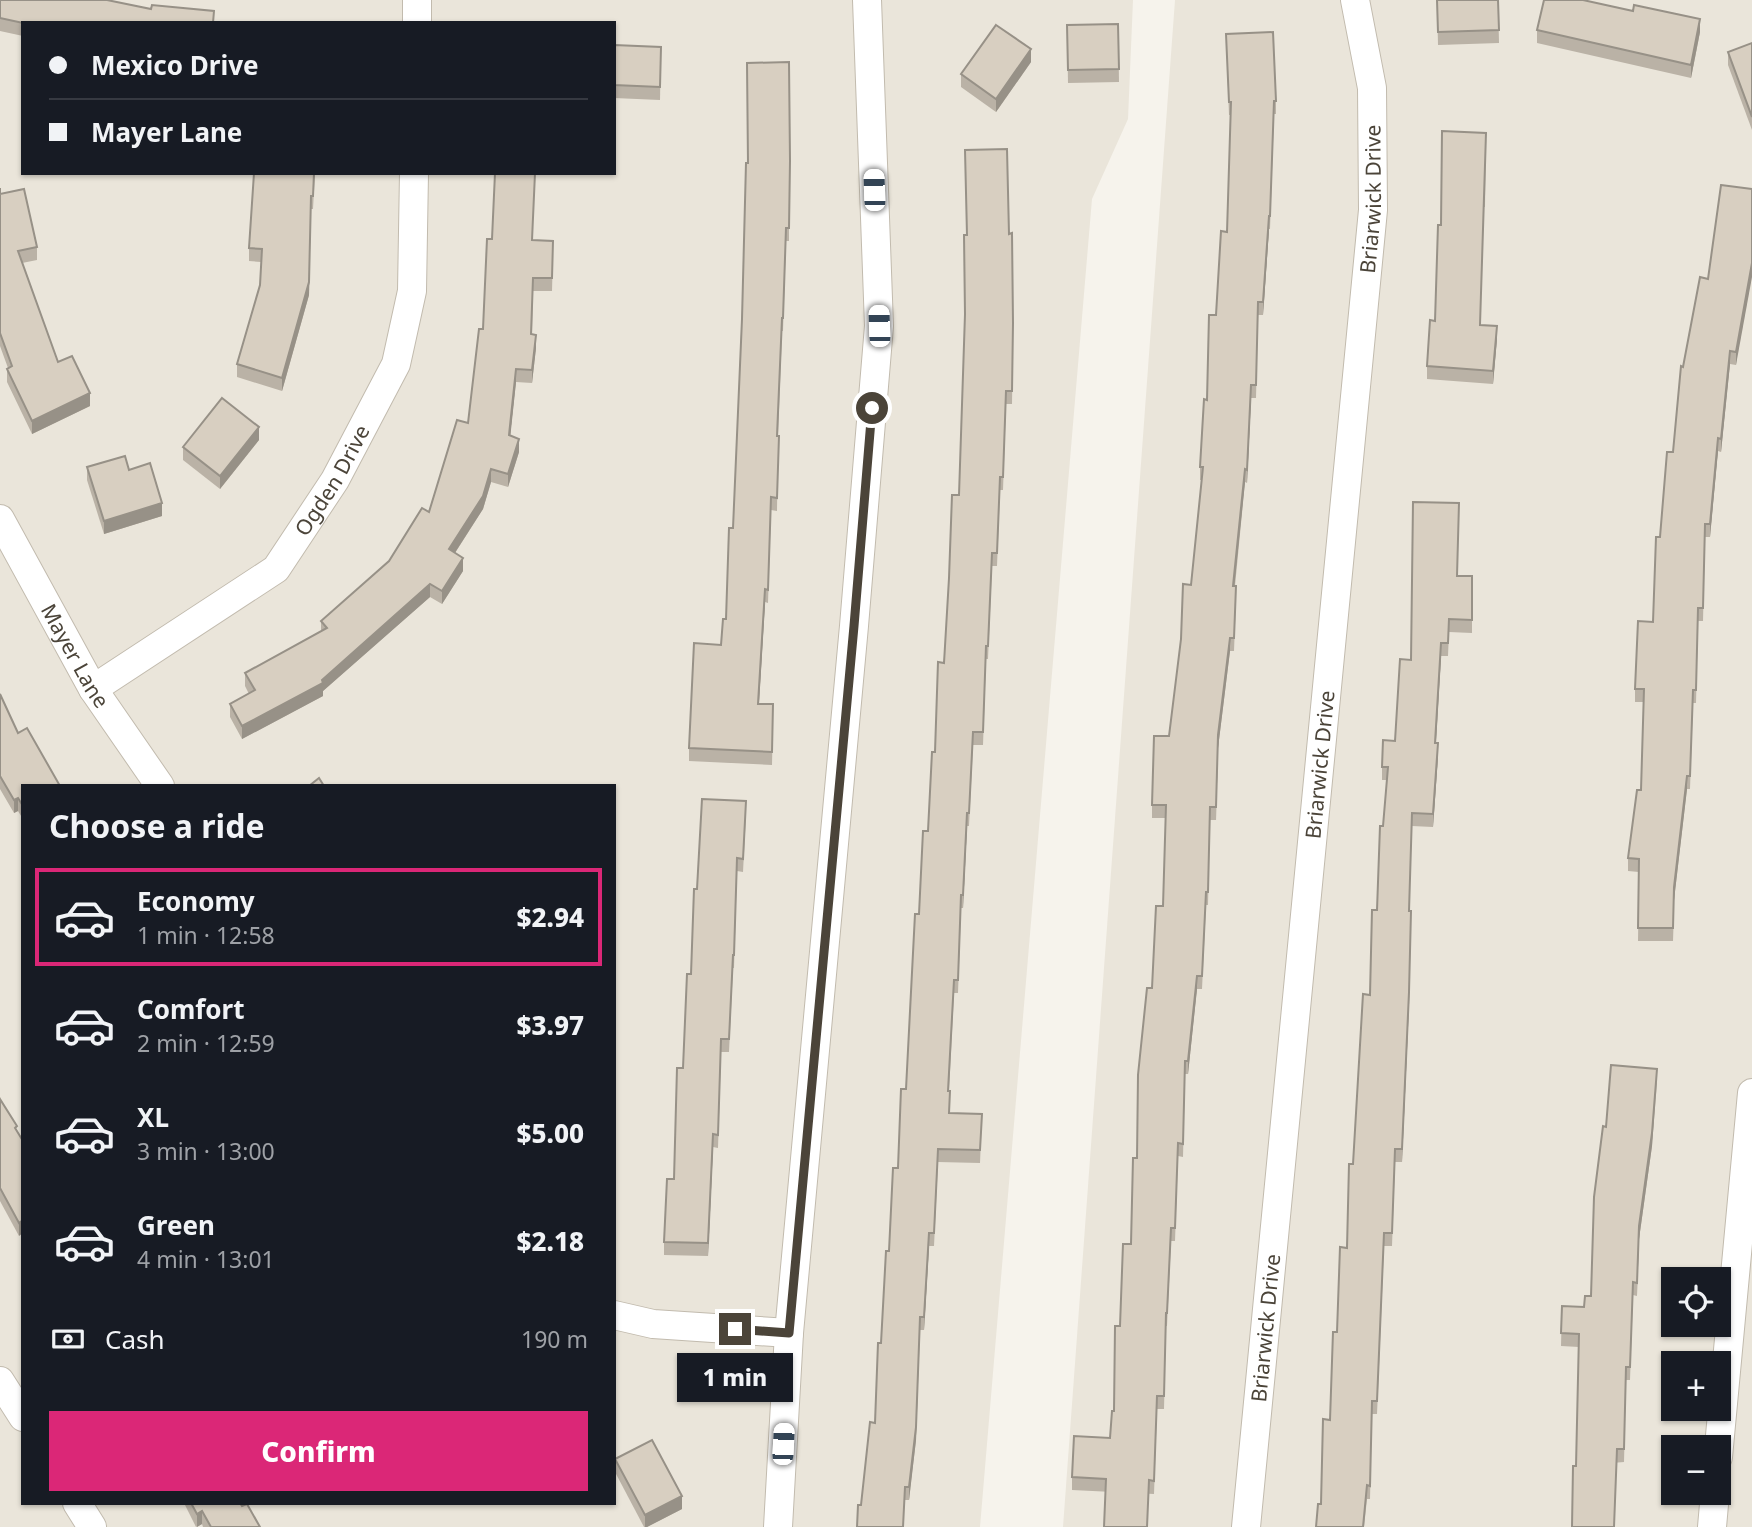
<!DOCTYPE html>
<html lang="en">
<head>
<meta charset="utf-8">
<style>
	:root { --surface:#171b24; --page:#20242c; --text:#f1f3f6; --muted:#9ea1a6; --line:#363941; --accent:#db2777 }
	body { margin:0; font-family:"Noto Sans",sans-serif; background:var(--page); color:var(--text); height:100vh; display:flex; flex-direction:column; font-size:26px; white-space:nowrap }
	* { box-sizing:border-box; margin:0 }
	p { font-size:23px; color:var(--muted) }
	.icon { flex:none; width:38px; height:38px; fill:none; stroke:currentColor; stroke-width:2; stroke-linecap:round; stroke-linejoin:round }
	.map { position:relative; flex:1; overflow:hidden }
	.side { position:absolute; left:21px; top:784px; width:595px; height:721px; display:flex; flex-direction:column; background:var(--surface); border-radius:0px; box-shadow:0 2px 5px #0004 }
	.side>* { flex:none }
	.guide { position:absolute; left:21px; top:21px; width:595px; height:154px; border-radius:0px; box-shadow:0 2px 5px #0004; display:grid; align-content:center; height:154px; padding:0 28px; background:var(--surface) }
	.controls { position:absolute; left:1661px; top:1267px; display:grid; gap:14px }
	.controls a { display:grid; place-items:center; width:70px; height:70px; border-radius:0px; background:var(--surface); box-shadow:0 2px 5px #0004; font-size:35px }
	.end { position:absolute; width:32px; height:32px; margin:-16px; border:9px solid #4b4439; background:#fff; box-shadow:0 0 0 4px #fff }
	.from { border-radius:50% }
	.bubble { position:absolute; height:49px; border-radius:0px; background:var(--surface); box-shadow:0 2px 5px #0004; font-size:23px; font-weight:800; line-height:49px; text-align:center }
	.car { position:absolute; width:21px; height:42px; margin:-21px -10px; border-radius:9px; box-shadow:0 0 5px 2px #0007; background:linear-gradient(#fff 24%,#345 0 40%,#fff 0 76%,#345 0 86%,#fff 0) }
	.guide b { display:flex; align-items:center; gap:24px; height:66px; font-size:26px }
	.guide b+b { border-top:2px solid var(--line) }
	.guide i { width:18px; height:18px; background:var(--text) }
	ul { padding:0; list-style:none }
	li { display:flex; align-items:center; gap:21px; height:98px; margin:0 14px 10px; padding:0 14px; border:4px solid transparent; border-radius:0px }
	li div { flex:1 }
	li b { display:block; font-size:26px }
	li em { font-style:normal; font-weight:800 }
	li.on { border-color:var(--accent) }
	li>.icon { width:63px; height:63px; stroke-width:1.5 }
	h2 { padding:0 28px; font-size:32px; line-height:84px }
	.pay { display:flex; align-items:center; gap:18px; height:77px; padding:0 28px; font-size:26px }
	.pay p { margin-inline-start:auto }
	.action { display:flex; gap:14px; margin-top:auto; padding:14px 28px }
	.action a { flex:1; height:80px; border-radius:0px; background:var(--accent); color:#fff; font-size:28px; font-weight:800; line-height:80px; text-align:center }
	.map>svg:first-child { display:block }
	.residential { fill:#eae5da; fill-rule:evenodd }
	.lines { fill:none; stroke-linecap:round; stroke-linejoin:round }
	.minor-casing { stroke:#c2bbae; stroke-width:30 }
	.minor { stroke:#fff; stroke-width:28 }
	.wall { fill:#bab2a6 }
	.shaded-wall { fill:#979187 }
	.building { fill:#d8cfc1; stroke:#979187; stroke-width:2 }
	.route { stroke:#4b4439; stroke-width:9 }
	.labels { text-anchor:middle; dominant-baseline:central; stroke-width:5; stroke-linejoin:round; paint-order:stroke }
	.street-label { font-size:21px; fill:#4b4439; stroke:#fff }
</style>
</head>
<body>
<div class="map">
<svg width="1752" height="1527" viewBox="0 0 1752 1527">
	<rect width="100%" height="100%" fill="#f6f3ec"/>
	<!-- residential -->
	<g class="residential">
		<path d="M0,0H1133L1128,119L1092,199L980,1527H0ZM23,23H614V173H23ZM23,786H614V1503H23Z"/>
		<path d="M1175,0H1752V1527H1063ZM1673,1279H1718V1325H1673ZM1673,1363H1718V1409H1673ZM1673,1447H1718V1493H1673Z"/>
	</g>
	<g class="lines">
		<defs>
			<g id="minor">
				<polyline points="417,23 417,0"/>
				<path id="s1" d="M0,519L93,689L160,786"/>
				<path id="s2" d="M93,689L276,569L335,480L396,364L412,291L414,173"/>
				<polyline points="614,1315 653,1324 789,1333"/>
				<polyline points="0,1381 23,1417"/>
				<polyline points="1718,1457 1752,1093"/>
				<polyline points="77,1503 92,1527"/>
				<polyline points="778,1527 789,1333 854,626 879,326 867,0"/>
				<path id="s3" d="M1246,1527L1373,210L1372,88L1355,0"/>
				<polyline points="1712,1527 1715,1493"/>
			</g>
		</defs>
		<!-- minor casing -->
		<use href="#minor" class="minor-casing"/>
		<!-- minor -->
		<use href="#minor" class="minor"/>
	</g>
	<!-- wall -->
	<g class="wall">
		<polygon points="0,0 214,23 23,23 23,36 0,31"/>
		<polygon points="1437,0 1498,0 1499,43 1438,45"/>
		<polygon points="1633,11 1700,32 1691,78 1537,43 1537,30"/>
		<polygon points="1118,24 1119,82 1068,83 1067,25"/>
		<polygon points="1226,34 1276,101 1276,114 1274,114 1270,229 1269,229 1263,315 1258,315 1256,398 1251,398 1247,483 1245,482 1235,586 1236,599 1234,651 1230,651 1218,748 1216,820 1210,820 1208,905 1206,905 1202,989 1197,989 1188,1074 1185,1074 1183,1157 1178,1156 1175,1241 1171,1241 1167,1326 1166,1326 1164,1409 1157,1409 1154,1494 1072,1490 1072,1477 1110,1438 1114,1411 1120,1326 1131,1244 1137,1158 1152,988 1163,906 1166,818 1152,818 1152,805 1169,736 1191,585 1202,480 1200,480 1200,467 1207,400 1227,232 1231,115 1229,115"/>
		<polygon points="1752,43 1752,130 1728,65 1728,52"/>
		<polygon points="614,45 661,47 660,100 614,98"/>
		<polygon points="789,62 789,241 786,241 783,331 782,331 778,436 777,511 771,510 768,603 765,602 759,704 773,718 772,765 689,761 689,748 721,645 726,619 733,528 748,163"/>
		<polygon points="1031,62 996,112 961,87 961,74"/>
		<polygon points="1486,133 1485,207 1484,207 1480,325 1497,339 1493,384 1427,379 1427,366 1435,321 1441,225"/>
		<polygon points="315,173 313,209 311,209 309,295 282,391 237,377 237,364 260,285 261,262 249,261 249,248"/>
		<polygon points="0,188 0,194 37,247 37,260 22,263 58,362 90,406 32,434 7,382 7,369 8,368 0,346"/>
		<polygon points="1752,189 1736,365 1730,364 1721,452 1718,451 1710,537 1705,537 1703,621 1698,621 1696,703 1693,703 1690,789 1687,789 1674,900 1673,941 1638,941 1639,872 1628,871 1628,858 1641,790 1644,702 1635,702 1635,689 1653,622 1660,537 1673,452 1683,367 1708,279"/>
		<polygon points="1009,234 1013,336 1012,404 1006,404 1003,490 1000,490 997,566 992,566 988,659 986,659 983,745 973,745 969,826 967,826 963,908 961,908 958,993 954,993 949,1091 950,1113 982,1114 980,1163 938,1162 934,1246 929,1246 924,1330 920,1330 916,1440 909,1500 905,1500 861,1505 875,1423 889,1251 906,1089 919,914 928,831 959,495 965,318 967,235"/>
		<polygon points="533,240 553,254 552,291 533,291 532,335 536,348 532,383 516,382 510,436 519,452 508,487 491,482 483,509 455,553 463,571 442,604 430,597 323,691 323,696 242,739 230,717 230,704 249,694 245,686 245,673 321,631 321,621 389,561 429,512 468,423 483,329"/>
		<polygon points="259,440 220,489 183,460 183,447"/>
		<polygon points="87,467 129,470 162,516 104,534 87,480"/>
		<polygon points="1457,576 1472,576 1472,633 1449,632 1448,656 1441,656 1436,743 1438,756 1433,827 1412,826 1409,911 1411,924 1409,1005 1402,1162 1395,1162 1392,1246 1384,1246 1377,1414 1372,1414 1370,1499 1367,1499 1364,1527 1316,1527 1321,1504 1330,1420 1370,995 1387,780 1382,780 1382,767 1395,741 1411,660"/>
		<polygon points="0,694 23,786 23,819 18,811 14,813 0,789"/>
		<polygon points="746,814 743,872 737,871 734,968 733,968 729,1052 721,1052 718,1148 713,1147 708,1256 664,1255 664,1242 674,1179 691,974 697,889"/>
		<polygon points="1657,1082 1652,1146 1639,1239 1637,1296 1633,1295 1630,1380 1626,1380 1624,1462 1576,1466 1579,1347 1561,1346 1562,1306 1584,1307 1591,1296 1606,1127"/>
		<polygon points="0,1099 23,1141 19,1236 0,1201"/>
		<polygon points="615,1459 682,1509 647,1527 644,1527 615,1472"/>
		<polygon points="184,1503 240,1503 260,1527 203,1527 202,1524 196,1527"/>
	</g>
	<!-- shaded-wall -->
	<g class="shaded-wall">
		<polygon points="1700,19 1700,32 1691,78 1691,65"/>
		<polygon points="1031,49 1031,62 996,112 996,99"/>
		<polygon points="311,196 309,295 282,391 282,378"/>
		<polygon points="1269,216 1269,229 1263,315 1263,302"/>
		<polygon points="1752,263 1752,277 1736,365 1736,352"/>
		<polygon points="1497,326 1497,339 1493,384 1493,371"/>
		<polygon points="536,335 536,348 532,383 532,370"/>
		<polygon points="1730,351 1730,364 1721,452 1721,439"/>
		<polygon points="516,369 516,382 509,449 509,435"/>
		<polygon points="1251,385 1251,398 1247,483 1247,470"/>
		<polygon points="90,393 90,406 32,434 32,421"/>
		<polygon points="259,427 259,440 220,489 220,476"/>
		<polygon points="1718,438 1718,451 1710,537 1710,524"/>
		<polygon points="519,439 519,452 508,487 508,474"/>
		<polygon points="491,469 491,482 483,509 449,562 449,549"/>
		<polygon points="1245,469 1245,482 1233,599 1233,586"/>
		<polygon points="162,503 162,516 104,534 104,521"/>
		<polygon points="463,558 463,571 442,604 442,591"/>
		<polygon points="430,584 430,597 323,691 323,696 242,739 242,726 322,680"/>
		<polygon points="765,589 765,602 758,717 758,704"/>
		<polygon points="1230,638 1230,651 1218,748 1216,820 1218,735"/>
		<polygon points="1441,643 1441,656 1435,756 1435,743"/>
		<polygon points="1438,743 1438,756 1433,827 1433,814"/>
		<polygon points="1687,776 1687,789 1674,900 1673,941 1674,887"/>
		<polygon points="18,798 18,811 14,813 14,800"/>
		<polygon points="967,813 967,826 963,908 963,895"/>
		<polygon points="1411,911 1409,1005 1402,1162 1402,1149"/>
		<polygon points="1197,976 1197,989 1188,1074 1188,1061"/>
		<polygon points="1657,1069 1652,1146 1639,1239 1637,1296 1639,1226"/>
		<polygon points="713,1134 713,1147 708,1256 708,1243"/>
		<polygon points="23,1220 23,1233 19,1236 19,1223"/>
		<polygon points="929,1233 929,1246 924,1330 924,1317"/>
		<polygon points="920,1317 916,1440 909,1500 909,1487"/>
		<polygon points="682,1496 682,1509 647,1527 645,1527 645,1515"/>
		<polygon points="202,1511 202,1524 197,1527 197,1514"/>
	</g>
	<!-- building -->
	<g class="building">
		<polygon points="0,0 107,0 151,9 152,5 214,11 213,23 23,23 0,18"/>
		<polygon points="1437,0 1498,0 1499,30 1438,32"/>
		<polygon points="1544,0 1583,0 1633,11 1634,5 1700,19 1691,65 1537,30"/>
		<polygon points="1118,24 1119,69 1068,70 1067,25"/>
		<polygon points="996,25 1031,49 996,99 961,74"/>
		<polygon points="1273,32 1276,101 1274,101 1270,216 1269,216 1263,302 1258,302 1256,385 1251,385 1247,470 1245,469 1233,586 1236,586 1234,638 1230,638 1218,735 1216,807 1210,807 1208,892 1206,892 1202,976 1197,976 1188,1061 1185,1061 1183,1144 1178,1143 1175,1228 1171,1228 1167,1313 1166,1313 1164,1396 1157,1396 1154,1481 1149,1480 1147,1527 1104,1527 1106,1479 1072,1477 1074,1436 1110,1438 1112,1411 1114,1411 1115,1326 1120,1326 1123,1244 1131,1244 1133,1158 1137,1158 1138,1075 1147,988 1152,988 1156,906 1163,906 1166,805 1152,805 1154,736 1169,736 1181,639 1183,584 1191,585 1203,467 1200,467 1204,399 1207,400 1209,315 1216,315 1221,231 1227,232 1231,102 1229,102 1226,34"/>
		<polygon points="1752,43 1752,117 1728,52"/>
		<polygon points="614,45 661,47 660,87 614,85"/>
		<polygon points="789,62 790,161 789,228 786,228 783,318 782,318 777,436 779,436 777,498 771,497 768,590 765,589 758,704 773,704 772,752 689,748 694,643 721,645 723,619 726,619 729,528 733,528 742,319 746,163 748,163 747,63"/>
		<polygon points="1442,131 1486,133 1480,325 1497,326 1493,371 1427,366 1430,320 1435,321 1438,225 1441,225"/>
		<polygon points="1007,149 1009,234 1012,233 1013,323 1012,391 1006,391 1003,477 1000,477 997,553 992,553 988,646 986,646 983,732 973,732 969,813 967,813 963,895 961,895 958,980 954,980 948,1091 950,1091 949,1113 982,1114 980,1150 938,1149 934,1233 929,1233 924,1317 920,1317 916,1427 909,1487 905,1487 903,1527 857,1527 858,1505 861,1505 870,1422 875,1423 878,1343 881,1343 886,1251 889,1251 893,1168 898,1168 901,1089 906,1089 915,914 919,914 923,831 928,831 932,752 935,752 938,662 944,663 949,578 952,495 959,495 965,314 964,235 967,235 965,150"/>
		<polygon points="254,173 314,173 313,196 311,196 309,282 282,378 237,364 260,285 262,249 249,248"/>
		<polygon points="495,173 535,173 532,240 553,241 552,278 533,278 531,334 536,335 532,370 516,369 509,435 519,439 508,474 491,469 483,496 449,549 463,558 442,591 430,584 322,680 323,683 242,726 230,704 255,690 245,673 327,628 321,621 389,561 422,508 429,512 457,420 468,423 479,329 483,329 487,239 492,239"/>
		<polygon points="1721,185 1752,189 1752,263 1736,352 1730,351 1721,439 1718,438 1710,524 1705,524 1703,608 1698,608 1696,690 1693,690 1690,776 1687,776 1674,887 1673,928 1638,928 1639,859 1628,858 1637,790 1641,790 1644,689 1635,689 1638,621 1653,622 1656,537 1660,537 1667,452 1673,452 1681,366 1683,367 1700,277 1708,279"/>
		<polygon points="0,188 0,194 24,189 37,247 18,251 58,362 72,356 90,393 32,421 7,369 12,366 0,333"/>
		<polygon points="222,398 259,427 220,476 183,447"/>
		<polygon points="125,456 129,470 150,463 162,503 104,521 87,467"/>
		<polygon points="1413,502 1459,503 1457,576 1472,576 1472,620 1449,619 1448,643 1441,643 1435,743 1438,743 1433,814 1412,813 1409,911 1411,911 1409,992 1402,1149 1395,1149 1392,1233 1384,1233 1377,1401 1372,1401 1370,1486 1367,1485 1363,1527 1316,1527 1318,1504 1321,1504 1323,1419 1330,1420 1333,1332 1337,1332 1340,1247 1347,1248 1349,1164 1353,1164 1363,994 1370,995 1372,910 1377,910 1380,826 1383,826 1388,767 1382,767 1383,740 1395,741 1400,659 1411,660"/>
		<polygon points="0,694 18,733 27,728 60,786 23,786 23,806 18,798 14,800 0,776"/>
		<polygon points="319,778 324,786 309,786"/>
		<polygon points="702,799 746,801 743,859 737,858 734,955 733,955 729,1039 721,1039 718,1135 713,1134 708,1243 664,1242 667,1179 674,1179 677,1068 683,1068 687,974 691,974 694,889 697,889"/>
		<polygon points="1611,1065 1657,1069 1652,1133 1639,1226 1637,1283 1633,1282 1630,1367 1626,1367 1624,1449 1617,1449 1614,1527 1572,1527 1573,1466 1576,1466 1579,1334 1561,1333 1562,1306 1584,1307 1585,1296 1591,1296 1594,1197 1603,1126 1606,1127"/>
		<polygon points="0,1099 17,1126 15,1128 23,1141 23,1220 19,1223 0,1188"/>
		<polygon points="652,1440 682,1496 645,1515 615,1459"/>
		<polygon points="191,1503 240,1503 242,1506 247,1504 260,1527 211,1527 202,1511 197,1514"/>
	</g>
	<g class="lines">
		<!-- route -->
		<polyline class="route" points="735,1329 789,1333 854,626 872,408"/>
	</g>
	<g class="labels">
		<!-- street labels -->
		<g class="street-label">
			<text stroke="none"><textPath href="#s3" startOffset="1334">Briarwick Drive</textPath></text>
			<text stroke="none"><textPath href="#s2" startOffset="324">Ogden Drive</textPath></text>
			<text stroke="none"><textPath href="#s1" startOffset="156">Mayer Lane</textPath></text>
			<text stroke="none"><textPath href="#s3" startOffset="766">Briarwick Drive</textPath></text>
			<text stroke="none"><textPath href="#s3" startOffset="200">Briarwick Drive</textPath></text>
		</g>
	</g>
</svg>
<div class="controls">
<a><svg class="icon" aria-label="locate" viewBox="0 0 24 24"><circle cx="12" cy="12" r="6"/><path d="M12 2v4M12 18v4M2 12h4M18 12h4"/></svg></a>
<a>+</a>
<a>−</a>
</div>
<i class="end from" style="left:872px;top:408px"></i>
<i class="end" style="left:735px;top:1329px"></i>
<div class="bubble" style="left:677px;top:1353px;width:116px">1 min</div>
<i class="car" style="left:874px;top:190px;rotate:358deg"></i>
<i class="car" style="left:879px;top:326px;rotate:358deg"></i>
<i class="car" style="left:783px;top:1444px;rotate:3deg"></i>
<div class="guide">
<b><i class="from"></i>Mexico Drive</b>
<b><i></i>Mayer Lane</b>
</div>
<section class="side">
<h2>Choose a ride</h2>
<ul>
<li class="on"><svg class="icon" aria-label="car" viewBox="0 0 24 24"><path d="M5 17H2v-5l4-1 3-4h7l3 4 3 1v5h-3M9 17h6M6 11h13"/><circle cx="7" cy="17" r="2"/><circle cx="17" cy="17" r="2"/></svg><div><b>Economy</b><p>1 min · 12:58</p></div><em>$2.94</em></li>
<li><svg class="icon" aria-label="car" viewBox="0 0 24 24"><path d="M5 17H2v-5l4-1 3-4h7l3 4 3 1v5h-3M9 17h6M6 11h13"/><circle cx="7" cy="17" r="2"/><circle cx="17" cy="17" r="2"/></svg><div><b>Comfort</b><p>2 min · 12:59</p></div><em>$3.97</em></li>
<li><svg class="icon" aria-label="car" viewBox="0 0 24 24"><path d="M5 17H2v-5l4-1 3-4h7l3 4 3 1v5h-3M9 17h6M6 11h13"/><circle cx="7" cy="17" r="2"/><circle cx="17" cy="17" r="2"/></svg><div><b>XL</b><p>3 min · 13:00</p></div><em>$5.00</em></li>
<li><svg class="icon" aria-label="car" viewBox="0 0 24 24"><path d="M5 17H2v-5l4-1 3-4h7l3 4 3 1v5h-3M9 17h6M6 11h13"/><circle cx="7" cy="17" r="2"/><circle cx="17" cy="17" r="2"/></svg><div><b>Green</b><p>4 min · 13:01</p></div><em>$2.18</em></li>
</ul>
<div class="pay"><svg class="icon" aria-label="cash" viewBox="0 0 24 24"><path d="M3 7h18v10H3z"/><circle cx="12" cy="12" r="2"/></svg>Cash<p>190 m</p></div>
<div class="action"><a>Confirm</a></div>
</section>
</div>
</body>
</html>
